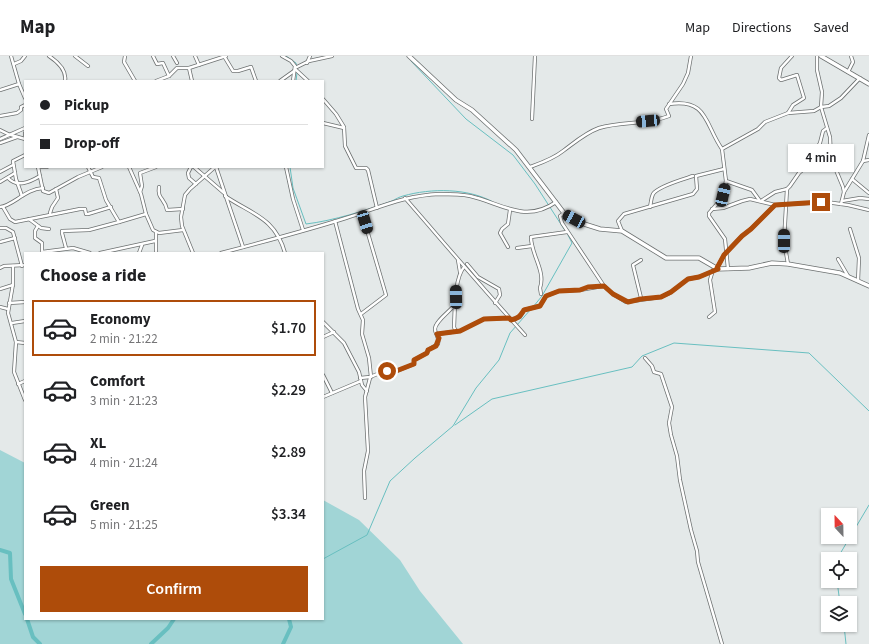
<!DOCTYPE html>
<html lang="en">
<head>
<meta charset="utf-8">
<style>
	:root { --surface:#fff; --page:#f2f2f2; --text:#202124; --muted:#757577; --line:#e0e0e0; --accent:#ae4c0a }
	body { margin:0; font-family:"Source Sans 3",sans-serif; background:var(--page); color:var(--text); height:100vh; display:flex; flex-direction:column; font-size:15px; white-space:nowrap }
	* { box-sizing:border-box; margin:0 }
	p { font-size:13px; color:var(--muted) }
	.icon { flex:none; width:22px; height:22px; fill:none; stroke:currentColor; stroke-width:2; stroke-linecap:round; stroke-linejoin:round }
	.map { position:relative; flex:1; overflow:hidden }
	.panel { position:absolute; left:24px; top:196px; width:300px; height:368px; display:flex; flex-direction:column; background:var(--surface); border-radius:0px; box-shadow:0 1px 3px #0004 }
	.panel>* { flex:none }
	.banner { position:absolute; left:24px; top:24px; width:300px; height:88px; border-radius:0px; box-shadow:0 1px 3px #0004; display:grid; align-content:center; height:88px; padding:0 16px; background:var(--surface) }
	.needle { width:26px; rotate:338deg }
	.controls { position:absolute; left:821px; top:452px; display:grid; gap:8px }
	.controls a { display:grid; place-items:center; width:36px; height:36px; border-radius:0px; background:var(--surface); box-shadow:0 1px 3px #0004; font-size:20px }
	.end { position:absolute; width:18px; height:18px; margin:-9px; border:5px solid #ae4c0a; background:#fff; box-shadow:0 0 0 2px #fff }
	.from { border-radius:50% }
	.bubble { position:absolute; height:28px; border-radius:0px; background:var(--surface); box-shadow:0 1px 3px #0004; font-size:13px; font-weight:600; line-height:28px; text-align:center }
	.car { position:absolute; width:12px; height:24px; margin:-12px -6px; border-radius:5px; box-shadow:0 0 3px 1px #0007; background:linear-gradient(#222 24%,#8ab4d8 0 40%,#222 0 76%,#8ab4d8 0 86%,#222 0) }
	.banner b { display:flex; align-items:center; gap:14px; height:38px; font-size:15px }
	.banner b+b { border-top:1px solid var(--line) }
	.banner i { width:10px; height:10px; background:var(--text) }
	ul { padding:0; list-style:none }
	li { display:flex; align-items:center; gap:12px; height:56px; margin:0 8px 6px; padding:0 8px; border:2px solid transparent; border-radius:0px }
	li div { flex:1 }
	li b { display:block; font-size:15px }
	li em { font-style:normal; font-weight:600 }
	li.on { border-color:var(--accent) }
	li>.icon { width:36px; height:36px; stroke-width:1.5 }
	h2 { padding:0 16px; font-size:18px; line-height:48px }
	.action { display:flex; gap:8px; margin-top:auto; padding:8px 16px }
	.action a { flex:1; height:46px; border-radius:0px; background:var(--accent); color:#fff; font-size:16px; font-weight:600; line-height:46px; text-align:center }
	header { display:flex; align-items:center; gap:24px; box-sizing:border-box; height:56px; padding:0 20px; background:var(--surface); border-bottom:1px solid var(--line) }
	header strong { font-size:19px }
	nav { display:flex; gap:22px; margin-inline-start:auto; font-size:14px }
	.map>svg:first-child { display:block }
	.green { fill:#a1d5d6 }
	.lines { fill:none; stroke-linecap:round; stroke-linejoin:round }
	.stream { stroke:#68bfc0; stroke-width:1 }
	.river { stroke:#68bfc0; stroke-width:4 }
	.street-casing { stroke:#6d7171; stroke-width:4 }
	.secondary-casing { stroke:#6d7171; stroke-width:5 }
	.street { stroke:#fff; stroke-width:2.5 }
	.secondary { stroke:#fff; stroke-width:3.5 }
	.route { stroke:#ae4c0a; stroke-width:5 }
</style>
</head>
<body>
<header>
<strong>Map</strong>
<nav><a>Map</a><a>Directions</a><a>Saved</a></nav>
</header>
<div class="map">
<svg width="869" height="588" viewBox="0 0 869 588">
	<rect width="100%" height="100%" fill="#e4e9e9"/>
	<!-- green -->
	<polygon class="green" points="0,394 25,407 25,563 323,563 323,444 359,464 400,504 420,535 463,588 0,588"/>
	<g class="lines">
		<!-- stream -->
		<g class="stream">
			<polyline points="286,0 296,7 297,14"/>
			<polyline points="411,5 466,63 513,99 535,128 564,173"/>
			<polyline points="296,25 297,17"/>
			<path d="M290,111L293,132L306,168C332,165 368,154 392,145C396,143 399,141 403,140C431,132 468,132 493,146"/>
			<polyline points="533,251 542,240 572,187 568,179"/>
			<polyline points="455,369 492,343 632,311 642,300 674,287 809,297 869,355"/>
			<polyline points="850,481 869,449"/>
			<polyline points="323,503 367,479 390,425 415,402 453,370 476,332 499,304 510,277 531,253"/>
			<polyline points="837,503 850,481"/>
			<polyline points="837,525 840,547"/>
			<polyline points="844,569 846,588"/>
		</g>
		<!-- river -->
		<g class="river">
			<polyline points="0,494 10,497 11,523 25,558"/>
			<polyline points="27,563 33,581 40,588"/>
			<polyline points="151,588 168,572 174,563"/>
			<polyline points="283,588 291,571 289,563"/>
		</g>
		<defs>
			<g id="street">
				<path d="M49,0C58,6 67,14 65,25"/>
				<polyline points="75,0 88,10"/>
				<polyline points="125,0 124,6 135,25"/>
				<polyline points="153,0 157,8 163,7 169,20"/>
				<polyline points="173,0 177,7"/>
				<polyline points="195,0 199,9"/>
				<polyline points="224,0 233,15 238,15 251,11 256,25"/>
				<polyline points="282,0 291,5 295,10 293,25"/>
				<polyline points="817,0 817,14 822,36 821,51 830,81 831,102 843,131 844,136 841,148"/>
				<polyline points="307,7 310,0"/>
				<polyline points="14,8 21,5 25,0"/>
				<polyline points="189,12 192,25"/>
				<polyline points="295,12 309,5 332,0"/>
				<polyline points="295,13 308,25"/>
				<polyline points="848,16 853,6 851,0"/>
				<polyline points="156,25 169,20 177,12 189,12 226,0"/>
				<polyline points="280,25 294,15"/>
				<polyline points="19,28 25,42"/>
				<polyline points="0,34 19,28 11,0"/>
				<polyline points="323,43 336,58 344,71 345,90 356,112 366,112 368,114 377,152"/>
				<path d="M669,48C708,42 705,69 722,93"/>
				<polyline points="788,57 793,49 804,42 797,19 781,24 779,22 781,12 792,0"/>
				<polyline points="0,60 17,57 21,54 21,51 25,49"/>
				<polyline points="532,63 535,0"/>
				<polyline points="323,67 344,72"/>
				<polyline points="0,74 10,79"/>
				<polyline points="25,77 25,81"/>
				<polyline points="11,79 25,83"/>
				<polyline points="0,83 25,72"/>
				<polyline points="0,87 17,81"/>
				<polyline points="863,105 869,104"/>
				<polyline points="38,111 43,135 49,137 78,121 102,111"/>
				<polyline points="38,111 47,111"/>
				<polyline points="88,111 93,121 99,122 106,144 119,166 146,158"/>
				<polyline points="129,111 141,138 146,158 153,174 159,177 183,174"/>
				<polyline points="191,111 188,117 189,122 196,128"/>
				<polyline points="194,111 224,137"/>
				<polyline points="216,111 243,191"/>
				<polyline points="286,111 293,143 303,174"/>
				<path d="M530,111C541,107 553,103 563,95C574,87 585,77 599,72C622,65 647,69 669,60L666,53L683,28L688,17L691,0"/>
				<polyline points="0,116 13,109"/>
				<path d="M8,122C17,132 30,126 40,120"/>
				<polyline points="852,123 869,137"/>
				<polyline points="726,125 722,142 709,157 709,160 725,183 728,213"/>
				<polyline points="0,126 15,117"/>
				<path d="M159,131C157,143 165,142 167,154L183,153"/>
				<polyline points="787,133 784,185 788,208"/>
				<polyline points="140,136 142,130 140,117 156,111"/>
				<polyline points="844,136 863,105 869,79"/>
				<polyline points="22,140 16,123 13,105 25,99"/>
				<path d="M225,140C251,158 275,161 285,197"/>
				<path d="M405,142C445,188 484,234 525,279"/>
				<polyline points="760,145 752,134 726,125 722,93 758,73 765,66 788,57 814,55 821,51 829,50 841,42 860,22"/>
				<polyline points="761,145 775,136 787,133 790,130 799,117 806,111 820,87 823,75 827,72"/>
				<polyline points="842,145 860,142 869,143"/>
				<path d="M0,151C13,150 25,133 43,132"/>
				<polyline points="3,151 10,163 15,166 80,153 85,153 86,158 88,158 111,151"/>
				<path d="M650,151C651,147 651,142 653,138C658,130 684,123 693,120"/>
				<polyline points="712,153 723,152 742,145 750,143 775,149 826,146 848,149 869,154"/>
				<polyline points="50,157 52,151 58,142 56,133"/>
				<polyline points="564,157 560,160 562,167 604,230 613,238 626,246 661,241 670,237 688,223 699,221 718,213"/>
				<polyline points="29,163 41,172 49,173"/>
				<polyline points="335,165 358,253 363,264 362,278 369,302 371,321"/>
				<polyline points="38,170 35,175 35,182 42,187 42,197"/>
				<polyline points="0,172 6,172 13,176 22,210"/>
				<polyline points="850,173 859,202 858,225"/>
				<polyline points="622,175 618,165 624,158 693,138 697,133 696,120 724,113"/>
				<polyline points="156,176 156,197"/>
				<polyline points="0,186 15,182"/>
				<polyline points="508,191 500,177 502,173 508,168 510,154"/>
				<polyline points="66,192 62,177 62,175 89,174 119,166"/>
				<polyline points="517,192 532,190"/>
				<polyline points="42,196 73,192 90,197"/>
				<polyline points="100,197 155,185"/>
				<polyline points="139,197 142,189"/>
				<polyline points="193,197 182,170 181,161 185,139 190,133 215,111"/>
				<path d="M221,197C263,186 305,175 346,162C378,152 406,139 440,138C450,138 460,138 470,140C501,147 525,168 556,146"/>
				<polyline points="838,203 848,220"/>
				<polyline points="458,204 460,216"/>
				<polyline points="641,204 633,209 641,242"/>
				<polyline points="467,208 478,221 499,233 500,239 495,247"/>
				<polyline points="13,210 13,228 8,257 16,286 14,316 25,344"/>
				<polyline points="0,212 4,210 25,209"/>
				<polyline points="717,212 724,199 742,180 751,173 774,150"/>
				<polyline points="0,233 13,229"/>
				<path d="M541,238L540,232C546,215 531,199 531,181L567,176"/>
				<polyline points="9,247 25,246"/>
				<polyline points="0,251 8,253"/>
				<polyline points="361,258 386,239 362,157"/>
				<polyline points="709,261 715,256 710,224 713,214"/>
				<polyline points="511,264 520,261 524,254 540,250 546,240 559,235 580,234 603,230"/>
				<polyline points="323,266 344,287 359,316 362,329 367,335"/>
				<polyline points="12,267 25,265"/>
				<path d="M456,276L454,271C455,255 454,223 464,211"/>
				<polyline points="437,278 460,275 484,263 508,262"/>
				<polyline points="323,281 334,276"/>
				<polyline points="16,286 25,287"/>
				<polyline points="645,302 652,310 654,316 661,318 672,351 669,367 671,379 677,400 680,424 691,474 697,495 698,506 722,588"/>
				<polyline points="323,319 332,337"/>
				<path d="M360,322L370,321L385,315H397L414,308V304L427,297L428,294L438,288C440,281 435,279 435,273C435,265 452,254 456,247"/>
				<polyline points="18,328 25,325"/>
				<polyline points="323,341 361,325"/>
				<polyline points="365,442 364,415 368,395 365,341 370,322"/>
			</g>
			<g id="secondary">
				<polyline points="409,0 456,44 472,54 516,94 564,157 581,167 600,173 622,175 666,202 699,202 718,213 749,212 772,207 788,208 840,217 869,230"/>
				<polyline points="821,0 869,28"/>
			</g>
		</defs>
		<!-- street casing -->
		<use href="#street" class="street-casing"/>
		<!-- secondary casing -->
		<use href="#secondary" class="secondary-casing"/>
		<!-- street -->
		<use href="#street" class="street"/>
		<!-- secondary -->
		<use href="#secondary" class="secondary"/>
	</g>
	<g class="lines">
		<!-- route -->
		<path class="route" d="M387,315H396L414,308V304L427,297L428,294L436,290L439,282L437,278L460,275L484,263L509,262L511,264C519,262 520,260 524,254L540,250L546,240L559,235L580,234L588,231L604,230L613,238L628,246L641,243L661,241L671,236L688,223L699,221L718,213L717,212L724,199L742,180L751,173L775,149L821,146"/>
	</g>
</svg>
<div class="controls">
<a><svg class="needle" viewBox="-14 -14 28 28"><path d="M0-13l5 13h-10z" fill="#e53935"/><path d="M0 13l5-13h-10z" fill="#757577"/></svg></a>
<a><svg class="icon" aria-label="locate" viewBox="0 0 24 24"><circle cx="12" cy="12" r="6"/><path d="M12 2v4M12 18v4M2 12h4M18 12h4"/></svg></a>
<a><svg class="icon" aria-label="layers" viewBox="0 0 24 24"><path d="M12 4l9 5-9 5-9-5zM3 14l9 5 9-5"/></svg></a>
</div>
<i class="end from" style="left:387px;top:315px"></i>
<i class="end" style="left:821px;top:146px"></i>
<div class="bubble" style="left:788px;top:88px;width:66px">4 min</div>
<i class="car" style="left:648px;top:65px;rotate:265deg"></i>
<i class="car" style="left:723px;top:139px;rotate:13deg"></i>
<i class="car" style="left:574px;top:163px;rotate:298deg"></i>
<i class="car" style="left:365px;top:166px;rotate:163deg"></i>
<i class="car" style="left:784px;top:185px;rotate:0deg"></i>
<i class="car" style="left:456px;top:241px;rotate:359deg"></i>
<div class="banner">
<b><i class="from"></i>Pickup</b>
<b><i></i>Drop-off</b>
</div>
<section class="panel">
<h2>Choose a ride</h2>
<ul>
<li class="on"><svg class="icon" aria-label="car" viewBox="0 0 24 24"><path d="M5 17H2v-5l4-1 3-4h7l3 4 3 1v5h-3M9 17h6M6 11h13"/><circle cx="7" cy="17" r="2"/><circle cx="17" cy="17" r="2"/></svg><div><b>Economy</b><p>2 min · 21:22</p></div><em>$1.70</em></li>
<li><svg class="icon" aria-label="car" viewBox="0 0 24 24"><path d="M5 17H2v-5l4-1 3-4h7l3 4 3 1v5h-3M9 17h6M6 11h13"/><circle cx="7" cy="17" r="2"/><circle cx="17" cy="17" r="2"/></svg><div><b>Comfort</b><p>3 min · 21:23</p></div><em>$2.29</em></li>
<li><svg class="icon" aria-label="car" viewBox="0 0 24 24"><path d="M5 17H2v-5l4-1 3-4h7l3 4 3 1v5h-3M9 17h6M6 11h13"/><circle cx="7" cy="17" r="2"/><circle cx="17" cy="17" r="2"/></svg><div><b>XL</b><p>4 min · 21:24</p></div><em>$2.89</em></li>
<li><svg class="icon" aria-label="car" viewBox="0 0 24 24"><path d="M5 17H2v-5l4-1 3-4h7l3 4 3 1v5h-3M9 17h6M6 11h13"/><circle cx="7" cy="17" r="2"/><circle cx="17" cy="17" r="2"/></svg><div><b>Green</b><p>5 min · 21:25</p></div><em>$3.34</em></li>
</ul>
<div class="action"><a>Confirm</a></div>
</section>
</div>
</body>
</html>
